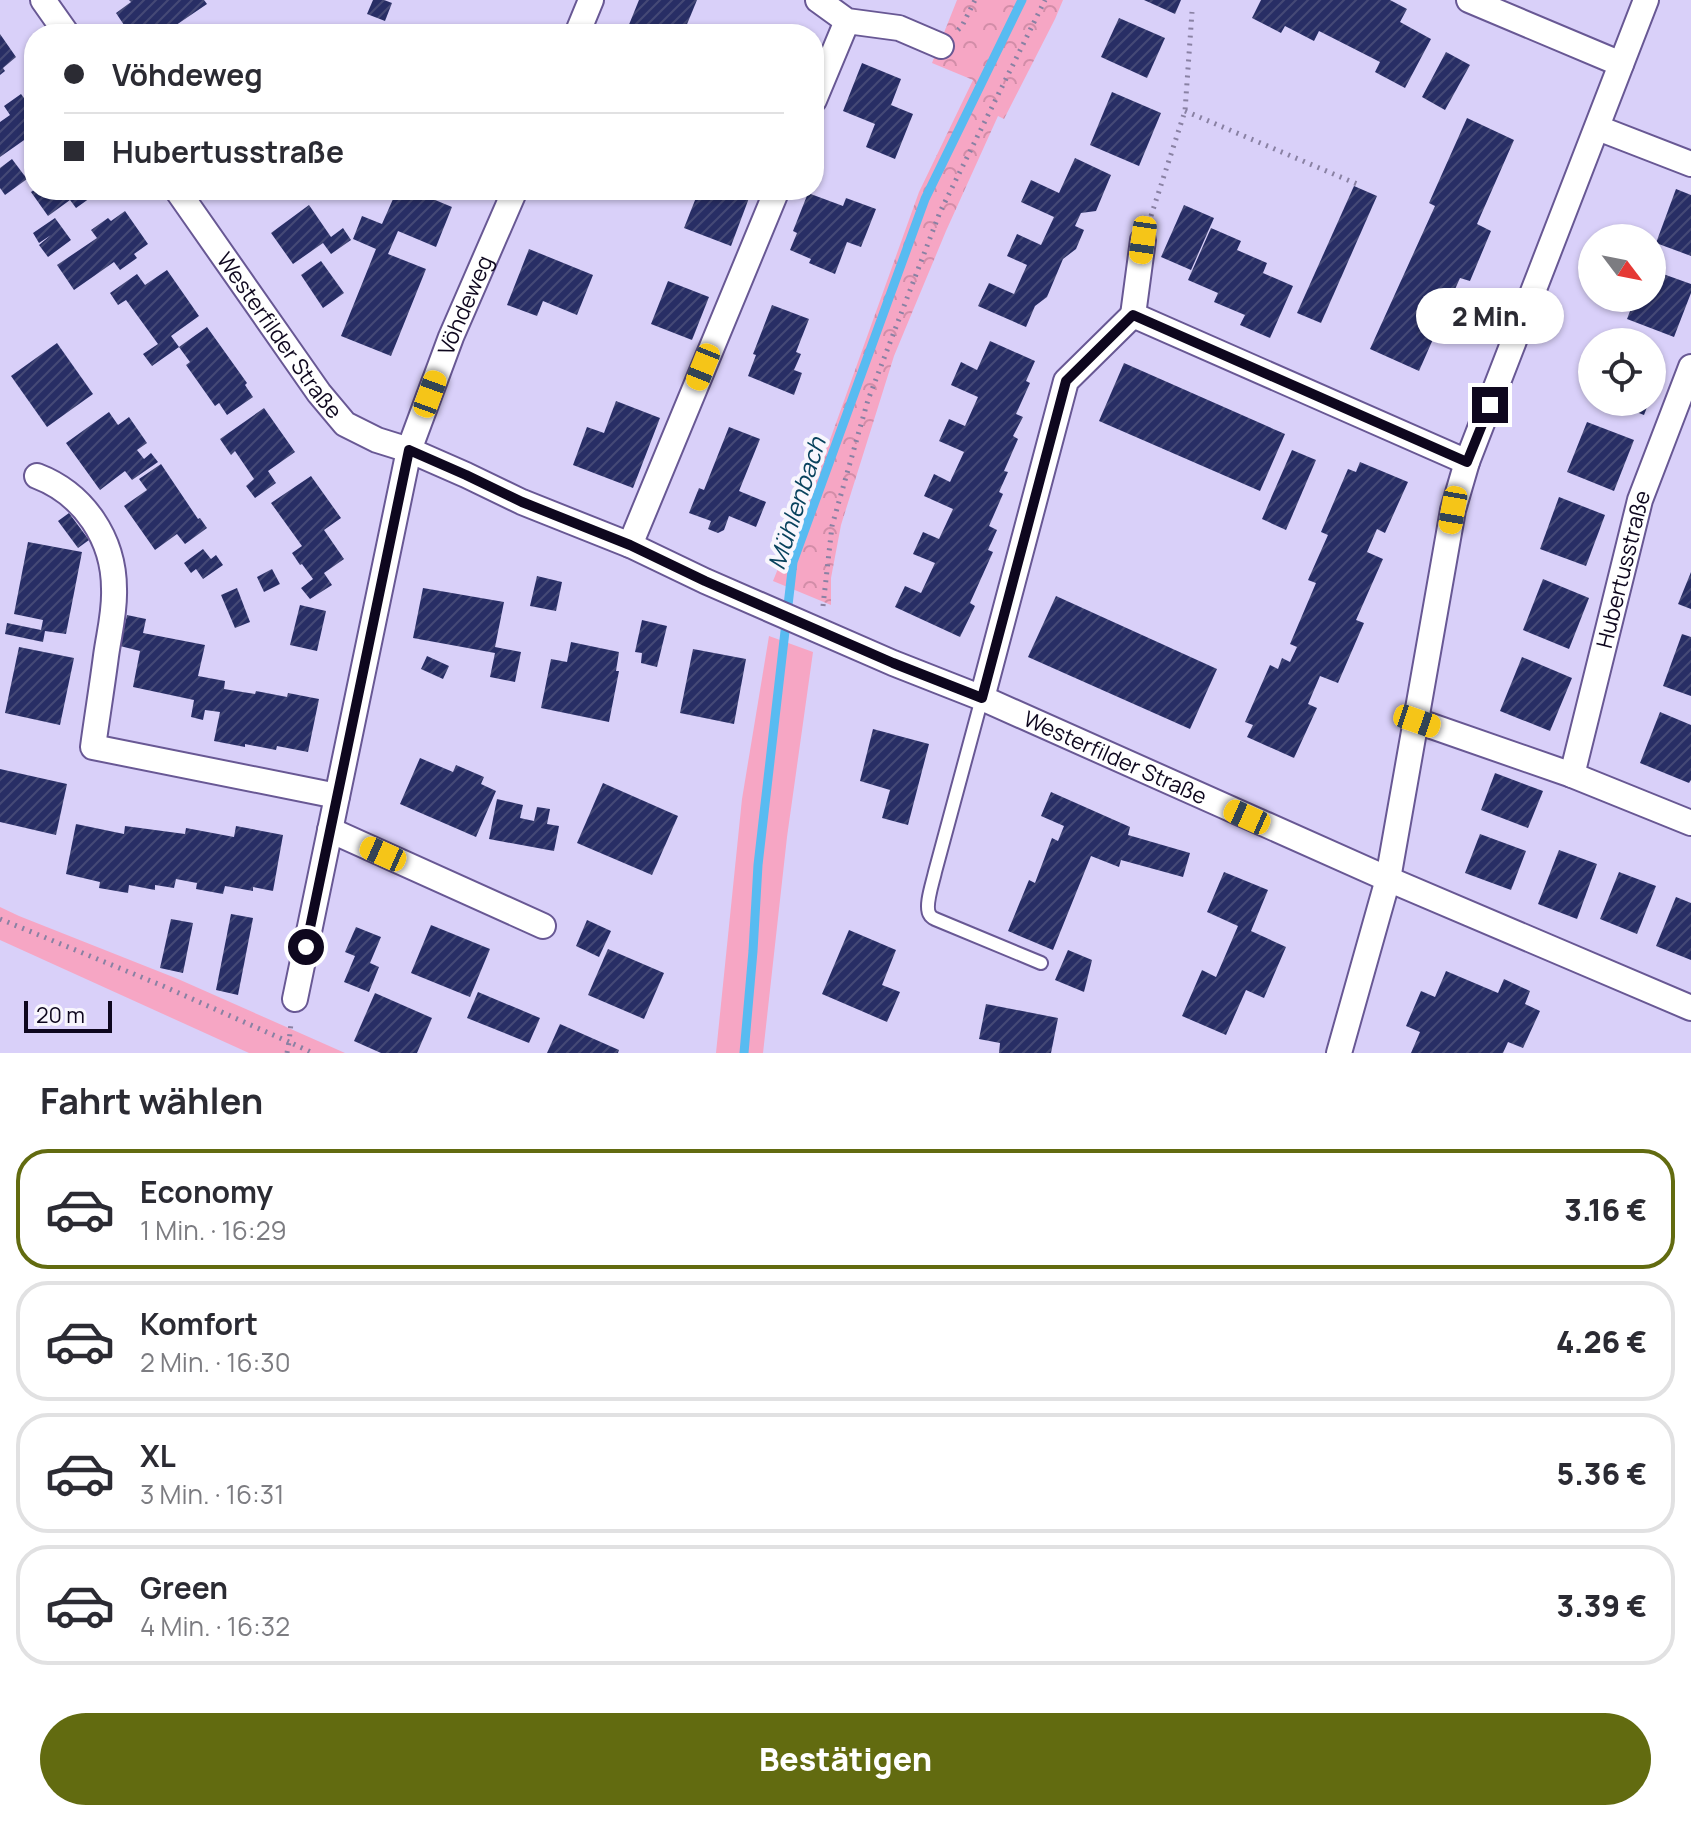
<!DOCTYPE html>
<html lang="de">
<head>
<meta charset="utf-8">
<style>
	:root { --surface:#fff; --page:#f2f2f3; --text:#2b2b33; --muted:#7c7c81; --line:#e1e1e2; --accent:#626b10 }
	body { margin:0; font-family:Manrope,sans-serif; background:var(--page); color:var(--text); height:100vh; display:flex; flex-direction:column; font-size:30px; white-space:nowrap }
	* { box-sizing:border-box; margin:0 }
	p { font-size:26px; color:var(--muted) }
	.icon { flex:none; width:44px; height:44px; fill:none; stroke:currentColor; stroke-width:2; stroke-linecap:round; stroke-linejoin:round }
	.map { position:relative; height:1053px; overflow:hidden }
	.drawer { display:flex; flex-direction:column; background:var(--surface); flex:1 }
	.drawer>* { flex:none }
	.top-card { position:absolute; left:24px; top:24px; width:800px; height:176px; border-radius:32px; box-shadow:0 2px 6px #0004; display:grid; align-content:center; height:176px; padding:0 40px; background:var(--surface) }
	.needle { width:52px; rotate:122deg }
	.tools { position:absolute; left:1578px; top:224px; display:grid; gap:16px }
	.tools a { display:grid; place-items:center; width:88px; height:88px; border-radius:50%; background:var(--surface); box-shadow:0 2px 6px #0004; font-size:40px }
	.scale { position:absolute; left:24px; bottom:20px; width:88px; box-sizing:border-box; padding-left:8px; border:4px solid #0e071e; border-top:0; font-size:22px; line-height:28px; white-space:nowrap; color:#0e071e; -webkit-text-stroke:6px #f8f6fd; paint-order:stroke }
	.end { position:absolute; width:36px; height:36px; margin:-18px; border:10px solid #0e071e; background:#fff; box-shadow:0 0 0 4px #fff }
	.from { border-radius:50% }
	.bubble { position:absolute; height:56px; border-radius:28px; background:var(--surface); box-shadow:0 2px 6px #0004; font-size:26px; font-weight:800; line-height:56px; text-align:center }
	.car { position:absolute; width:24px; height:48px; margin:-24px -12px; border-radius:10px; box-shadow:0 0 6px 2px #0007; background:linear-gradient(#f5c518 24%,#345 0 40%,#f5c518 0 76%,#345 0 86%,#f5c518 0) }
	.top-card b { display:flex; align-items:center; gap:28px; height:76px; font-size:30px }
	.top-card b+b { border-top:2px solid var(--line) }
	.top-card i { width:20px; height:20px; background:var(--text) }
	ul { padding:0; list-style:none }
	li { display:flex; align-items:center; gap:24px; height:120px; margin:0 16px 12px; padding:0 24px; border:4px solid var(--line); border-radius:32px }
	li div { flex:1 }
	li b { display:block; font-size:30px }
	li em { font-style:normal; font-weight:800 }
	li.on { border-color:var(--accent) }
	li>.icon { width:72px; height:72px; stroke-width:1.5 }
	h2 { padding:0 40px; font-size:36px; line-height:96px }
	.action { display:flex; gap:16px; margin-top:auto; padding:16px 40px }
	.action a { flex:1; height:92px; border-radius:48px; background:var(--accent); color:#fff; font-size:32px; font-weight:800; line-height:92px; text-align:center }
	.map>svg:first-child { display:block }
	.grass { fill:#f6a6c4 }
	.park { fill:url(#park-crowns) }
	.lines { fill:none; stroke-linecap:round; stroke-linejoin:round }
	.stream { stroke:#58bbf1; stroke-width:9 }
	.building { fill:url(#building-hatch) }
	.service-casing { stroke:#685894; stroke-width:16 }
	.minor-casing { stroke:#685894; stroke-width:28 }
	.path { stroke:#8981a3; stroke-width:5; stroke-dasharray:2 6; stroke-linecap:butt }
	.service { stroke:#fff; stroke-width:12 }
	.minor { stroke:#fff; stroke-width:24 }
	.route { stroke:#0e071e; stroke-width:10 }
	.labels { text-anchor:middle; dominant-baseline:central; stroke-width:8; stroke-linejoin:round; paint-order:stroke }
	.street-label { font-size:22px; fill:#0e071e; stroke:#f8f6fd }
	.water-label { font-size:24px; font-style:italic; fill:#08425d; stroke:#f8f6fd }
</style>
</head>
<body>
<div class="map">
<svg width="1691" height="1053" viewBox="0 0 1691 1053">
	<defs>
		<pattern id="park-crowns" width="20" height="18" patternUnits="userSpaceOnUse" patternTransform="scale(2)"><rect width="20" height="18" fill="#f6a6c4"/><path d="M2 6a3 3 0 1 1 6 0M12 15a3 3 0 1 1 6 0" fill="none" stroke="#d28da8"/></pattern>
		<pattern id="building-hatch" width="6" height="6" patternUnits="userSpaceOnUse" patternTransform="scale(2)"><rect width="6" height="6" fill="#282e65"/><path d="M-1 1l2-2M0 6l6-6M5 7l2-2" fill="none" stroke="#454976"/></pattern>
	</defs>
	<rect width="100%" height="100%" fill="#d9d0f9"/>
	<!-- grass -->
	<g class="grass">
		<polygon points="769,636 813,652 787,837 763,1053 716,1053 742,799"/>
		<polygon points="0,907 19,916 178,979 345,1053 249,1053 0,940"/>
	</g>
	<!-- park -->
	<polygon class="park" points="957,0 1063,0 1055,19 1004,119 998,116 946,231 894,356 841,525 831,578 831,605 773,581 831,437 919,192 973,80 932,63"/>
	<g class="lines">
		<!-- stream -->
		<polyline class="stream" points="744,1053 753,951 758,865 793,562 925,199 1022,0"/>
	</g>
	<!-- building -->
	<g class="building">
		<polygon points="129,0 204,0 207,4 163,34 130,34 116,13 131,2"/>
		<polygon points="373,0 384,0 392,3 385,21 367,14"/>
		<polygon points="639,0 697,0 683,34 646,34 628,27"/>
		<polygon points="1144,0 1181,0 1175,14"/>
		<polygon points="1261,0 1390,0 1407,9 1400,22 1431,39 1405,88 1375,72 1380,62 1319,31 1314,41 1285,26 1281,33 1252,18"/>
		<polygon points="1119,18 1165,38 1147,78 1101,57"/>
		<polygon points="0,34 16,57 3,68 5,71 0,75"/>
		<polygon points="1446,52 1470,65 1445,110 1422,97"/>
		<polygon points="862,63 901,79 891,105 913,114 895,159 866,147 875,124 843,111"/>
		<polygon points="34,91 34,149 27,138 0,157 0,122 10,115 4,106 21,94 24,98"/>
		<polygon points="1112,92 1161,113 1139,166 1090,145"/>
		<polygon points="1467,118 1514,140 1477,224 1491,231 1470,281 1460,278 1419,371 1370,349 1435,206 1429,203"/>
		<polygon points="1075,158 1111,175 1096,211 1081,213 1075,226 1084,230 1076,249 1063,259 1047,297 1035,306 1026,327 978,306 989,283 1014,294 1027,265 1007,256 1017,234 1041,245 1054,217 1021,202 1031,180 1059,193"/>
		<polygon points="12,159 27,179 5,195 0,188 0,168"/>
		<polygon points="1354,186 1377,196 1321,323 1297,313"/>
		<polygon points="1676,189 1691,195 1691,256 1656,243"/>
		<polygon points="34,190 94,190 91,192 93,196 76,208 70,200 48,216 31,192"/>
		<polygon points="397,190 411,190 452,207 436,247 398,231 388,254 426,269 391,356 341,336 376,249 353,239 362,216 382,224"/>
		<polygon points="699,190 752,190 731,246 684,228"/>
		<polygon points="808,193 843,206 846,198 876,209 861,247 847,242 835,274 809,263 811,259 790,250 797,233 793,231"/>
		<polygon points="309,205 331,237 343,228 351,240 331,254 323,243 293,264 271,233"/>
		<polygon points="1184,205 1214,218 1191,270 1161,257"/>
		<polygon points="125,211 148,244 134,254 137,258 120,270 114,262 74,290 57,265 97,238 91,230 108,218 111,221"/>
		<polygon points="55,218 71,240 48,257 39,245 51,235 39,243 33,233"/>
		<polygon points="1211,228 1241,241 1237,250 1267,263 1263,273 1293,286 1270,338 1240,325 1245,315 1214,302 1218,293 1188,280"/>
		<polygon points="529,249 593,275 577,315 543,301 537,316 507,305"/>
		<polygon points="321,261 344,293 323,308 301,275"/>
		<polygon points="167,270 199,316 171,336 179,347 152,366 143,354 158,344 126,300 118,305 110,293 137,274 145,285"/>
		<polygon points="1652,270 1691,284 1691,293 1674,337 1627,319 1635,298 1652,298"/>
		<polygon points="668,281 709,297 692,340 651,324"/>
		<polygon points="772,305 809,319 796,352 801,354 794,370 802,373 794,395 748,376 756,355 753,354"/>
		<polygon points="207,327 247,383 245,385 253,397 227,415 219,403 215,406 186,365 190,362 179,347"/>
		<polygon points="990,341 1035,361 1026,381 1030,383 1016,414 1023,417 1013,436 1018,439 1004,471 1008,472 999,492 1003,494 989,526 997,530 988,550 993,552 970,603 975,606 960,637 895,607 905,586 921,593 935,563 913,554 923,532 939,539 953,509 924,496 934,474 950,482 964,452 939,441 949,419 965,426 978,397 951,385 961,362 977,370"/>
		<polygon points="57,343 93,394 47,427 11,376"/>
		<polygon points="1652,358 1664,363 1652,394"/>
		<polygon points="1124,363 1285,434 1260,491 1099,421"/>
		<polygon points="616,401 660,418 633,488 573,465 587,427 604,433"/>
		<polygon points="1610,402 1649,402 1644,415"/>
		<polygon points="264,408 295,452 268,471 276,483 255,498 246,486 254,479 235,451 231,455 220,439"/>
		<polygon points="109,412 118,425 129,417 147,443 137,450 144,459 151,453 158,462 132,480 125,471 100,490 66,443"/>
		<polygon points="1587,422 1634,440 1614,491 1567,472"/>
		<polygon points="729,427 760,439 739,491 766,502 756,527 729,516 724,530 718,533 708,529 711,521 689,513 699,488 704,490"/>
		<polygon points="1292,450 1316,460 1286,530 1262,519"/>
		<polygon points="1360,462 1408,482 1385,533 1377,529 1367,552 1383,559 1356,620 1364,623 1338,683 1320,676 1308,704 1317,708 1294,758 1247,737 1253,725 1245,722 1270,665 1278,669 1282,658 1290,662 1297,647 1290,644 1316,583 1308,580 1328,535 1321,532 1348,469 1356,472"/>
		<polygon points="161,464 198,519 200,518 207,528 185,544 177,534 155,550 124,506 147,490 139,479"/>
		<polygon points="311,476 341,518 324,530 344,559 324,573 332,585 310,599 301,588 313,579 302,564 300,565 292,553 302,546 271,503"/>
		<polygon points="1559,497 1605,515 1586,566 1540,549"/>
		<polygon points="69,513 89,540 78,548 58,521"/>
		<polygon points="28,542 82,552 66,634 45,631 43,642 5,634 7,623 41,630 43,620 14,614"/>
		<polygon points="203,549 211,559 216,555 223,565 203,579 196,569 191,573 184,563"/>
		<polygon points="272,569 280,584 264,592 257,577"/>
		<polygon points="1691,572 1691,609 1678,604"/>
		<polygon points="537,576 562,582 556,611 530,606"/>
		<polygon points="1543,579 1589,598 1569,649 1523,630"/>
		<polygon points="237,588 250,622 235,628 221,595"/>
		<polygon points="423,588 504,602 495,647 521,652 515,682 490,677 495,653 413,638"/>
		<polygon points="1056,596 1217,669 1190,729 1028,657"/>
		<polygon points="300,605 326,611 317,651 290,645"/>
		<polygon points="127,615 146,619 143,633 205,645 198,676 225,681 224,689 255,694 256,691 287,697 288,693 319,699 308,752 277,746 276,750 245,744 245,747 214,741 220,712 205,710 203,720 191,717 194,700 133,687 140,651 120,646"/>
		<polygon points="642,620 667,626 657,667 641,663 642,653 635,652"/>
		<polygon points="1682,634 1691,637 1691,696 1663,686"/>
		<polygon points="571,642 619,652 616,671 619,671 609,722 541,708 551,659 567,662"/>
		<polygon points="19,647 74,658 60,725 5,713"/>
		<polygon points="693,649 746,659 734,724 680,713"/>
		<polygon points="427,656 449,666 443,679 421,669"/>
		<polygon points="1522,657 1572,678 1550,731 1500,711"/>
		<polygon points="1660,712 1691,725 1691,780 1689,783 1640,763"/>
		<polygon points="873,729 929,744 908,825 882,818 890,790 860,781"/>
		<polygon points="420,758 453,772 456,765 484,777 481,784 496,791 476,837 400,804"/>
		<polygon points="0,769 67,784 56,835 0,822"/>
		<polygon points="1495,773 1543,791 1528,828 1481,810"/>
		<polygon points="603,783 678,816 652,875 577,843"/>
		<polygon points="1051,792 1130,827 1128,835 1190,853 1183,877 1121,860 1119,867 1091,856 1053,950 1008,931 1029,880 1035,883 1052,838 1058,841 1064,826 1041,816"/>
		<polygon points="497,799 523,805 520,818 534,821 537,807 550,809 547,824 559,826 554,851 489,839"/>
		<polygon points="76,824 124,834 125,826 185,834 186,828 234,837 236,826 283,835 273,891 253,887 253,891 225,886 223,894 196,889 197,883 176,879 174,888 155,885 155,890 129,885 128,893 99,888 100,882 66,874"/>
		<polygon points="1480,834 1526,851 1511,890 1465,873"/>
		<polygon points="1559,850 1597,864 1577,919 1538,904"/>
		<polygon points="1224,872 1268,890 1251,931 1286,947 1264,998 1246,990 1226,1035 1182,1016 1202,970 1216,977 1238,926 1207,912"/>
		<polygon points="1619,872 1656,886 1637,934 1600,919"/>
		<polygon points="1676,897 1691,903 1691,960 1656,946"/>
		<polygon points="231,914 253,918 238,995 216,990"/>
		<polygon points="171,919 193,923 183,973 160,968"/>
		<polygon points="587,920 611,931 599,957 576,946"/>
		<polygon points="431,925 490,949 470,997 411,973"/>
		<polygon points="356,927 381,937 370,963 379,967 369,992 344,982 355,956 345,952"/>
		<polygon points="849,930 896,950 882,985 900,992 887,1022 822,994"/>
		<polygon points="608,949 664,973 644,1019 588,995"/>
		<polygon points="1068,950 1092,960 1084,992 1055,980"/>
		<polygon points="1446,971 1498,993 1504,979 1530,991 1525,1004 1540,1011 1523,1048 1508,1042 1503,1053 1411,1053 1420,1032 1406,1026 1421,991 1435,997"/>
		<polygon points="478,992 540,1018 529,1043 467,1018"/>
		<polygon points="375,993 432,1018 417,1053 381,1053 354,1041"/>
		<polygon points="986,1004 1058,1018 1051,1053 999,1053 1000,1043 979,1039"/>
		<polygon points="560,1024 619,1050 618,1053 547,1053"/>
	</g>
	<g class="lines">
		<defs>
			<path id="service" d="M982,698L935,872C933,882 924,907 930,915C931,917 933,918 935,919L1041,963"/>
			<g id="minor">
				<polyline points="43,0 67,34"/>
				<polyline points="818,0 847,21 899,28 941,46"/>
				<polyline points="1469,0 1621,64"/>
				<polyline points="577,34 591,0"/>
				<polyline points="814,100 847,21"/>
				<polyline points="1598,128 1691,164"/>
				<path id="s1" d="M177,190L319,393L345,424L377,440L409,450L466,475L522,502L630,545L705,581L893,663L982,698L1388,879L1691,1008"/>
				<polyline points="1133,315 1143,240"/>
				<path d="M37,476C84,494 114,539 114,589C115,612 109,634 106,656C102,687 97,717 93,747L337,796"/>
				<polyline points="630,545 777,190"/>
				<polyline points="982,698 1066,381 1133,315 1467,462"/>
				<polyline points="1417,721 1572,775 1691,823"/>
				<path id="s2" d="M1572,775L1640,500L1691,367"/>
				<polyline points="330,830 543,926"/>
				<path id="s3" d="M295,999L409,450L451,337L515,190"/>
				<polyline points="1339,1053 1388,879 1453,510 1467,462 1646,0"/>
			</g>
		</defs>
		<!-- service casing -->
		<use href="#service" class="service-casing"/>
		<!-- minor casing -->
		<use href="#minor" class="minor-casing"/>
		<!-- path -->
		<g class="path">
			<polyline points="958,30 962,26 975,0"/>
			<polyline points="1185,111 1357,184"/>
			<polyline points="1151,216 1185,111 1192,12"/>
			<polyline points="823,606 832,526 868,400 940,212 1045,0"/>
			<polyline points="0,919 163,986 289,1042 291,1023"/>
			<polyline points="287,1053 289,1042 313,1053"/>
		</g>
		<!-- service -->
		<use href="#service" class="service"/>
		<!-- minor -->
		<use href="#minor" class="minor"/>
	</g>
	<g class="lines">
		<!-- route -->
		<polyline class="route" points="306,947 409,450 466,475 522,502 630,545 705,581 893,663 982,698 1066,381 1133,315 1467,462 1490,405"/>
	</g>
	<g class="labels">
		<!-- street labels -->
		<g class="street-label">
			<text stroke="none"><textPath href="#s3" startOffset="716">Vöhdeweg</textPath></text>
			<text stroke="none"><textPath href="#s1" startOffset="178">Westerfilder Straße</textPath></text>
			<text stroke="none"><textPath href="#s2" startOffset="212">Hubertusstraße</textPath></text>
			<text stroke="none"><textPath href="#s1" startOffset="1128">Westerfilder Straße</textPath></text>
		</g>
		<!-- water labels -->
		<g class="water-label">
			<text transform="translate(796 503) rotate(-72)">Mühlenbach</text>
		</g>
	</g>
</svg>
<div class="tools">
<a><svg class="needle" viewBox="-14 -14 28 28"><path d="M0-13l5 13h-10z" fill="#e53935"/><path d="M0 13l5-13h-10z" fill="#7c7c81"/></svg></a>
<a><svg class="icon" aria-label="locate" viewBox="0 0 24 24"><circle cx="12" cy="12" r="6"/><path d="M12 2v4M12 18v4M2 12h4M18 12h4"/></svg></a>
</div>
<div class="scale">20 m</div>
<i class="end from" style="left:306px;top:947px"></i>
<i class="end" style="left:1490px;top:405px"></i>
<div class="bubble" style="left:1416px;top:288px;width:148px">2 Min.</div>
<i class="car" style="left:1143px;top:240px;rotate:188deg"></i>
<i class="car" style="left:703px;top:367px;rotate:202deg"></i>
<i class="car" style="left:430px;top:394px;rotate:20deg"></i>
<i class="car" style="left:1453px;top:510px;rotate:190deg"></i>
<i class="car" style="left:1417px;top:721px;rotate:109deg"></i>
<i class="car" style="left:1247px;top:817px;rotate:294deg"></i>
<i class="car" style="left:383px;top:854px;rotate:294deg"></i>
<div class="top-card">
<b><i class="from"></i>Vöhdeweg</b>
<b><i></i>Hubertusstraße</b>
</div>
</div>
<section class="drawer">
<h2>Fahrt wählen</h2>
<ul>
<li class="on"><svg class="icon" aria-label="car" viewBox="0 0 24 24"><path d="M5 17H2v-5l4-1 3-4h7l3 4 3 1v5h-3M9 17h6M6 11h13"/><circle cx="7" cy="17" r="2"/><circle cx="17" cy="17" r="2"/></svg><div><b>Economy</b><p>1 Min. · 16:29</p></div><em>3.16 €</em></li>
<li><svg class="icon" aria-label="car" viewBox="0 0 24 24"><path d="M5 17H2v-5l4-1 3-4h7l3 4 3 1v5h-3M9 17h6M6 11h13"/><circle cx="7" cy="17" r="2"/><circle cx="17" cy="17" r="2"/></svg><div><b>Komfort</b><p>2 Min. · 16:30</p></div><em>4.26 €</em></li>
<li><svg class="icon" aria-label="car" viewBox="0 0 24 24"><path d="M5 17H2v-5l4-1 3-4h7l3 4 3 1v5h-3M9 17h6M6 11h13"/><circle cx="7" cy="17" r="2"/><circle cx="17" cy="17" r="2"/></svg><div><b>XL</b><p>3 Min. · 16:31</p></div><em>5.36 €</em></li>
<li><svg class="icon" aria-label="car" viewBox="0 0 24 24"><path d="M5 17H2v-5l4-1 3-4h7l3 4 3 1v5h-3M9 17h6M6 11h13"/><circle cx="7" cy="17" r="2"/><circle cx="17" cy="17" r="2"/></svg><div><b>Green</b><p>4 Min. · 16:32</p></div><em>3.39 €</em></li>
</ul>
<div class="action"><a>Bestätigen</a></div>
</section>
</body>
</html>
